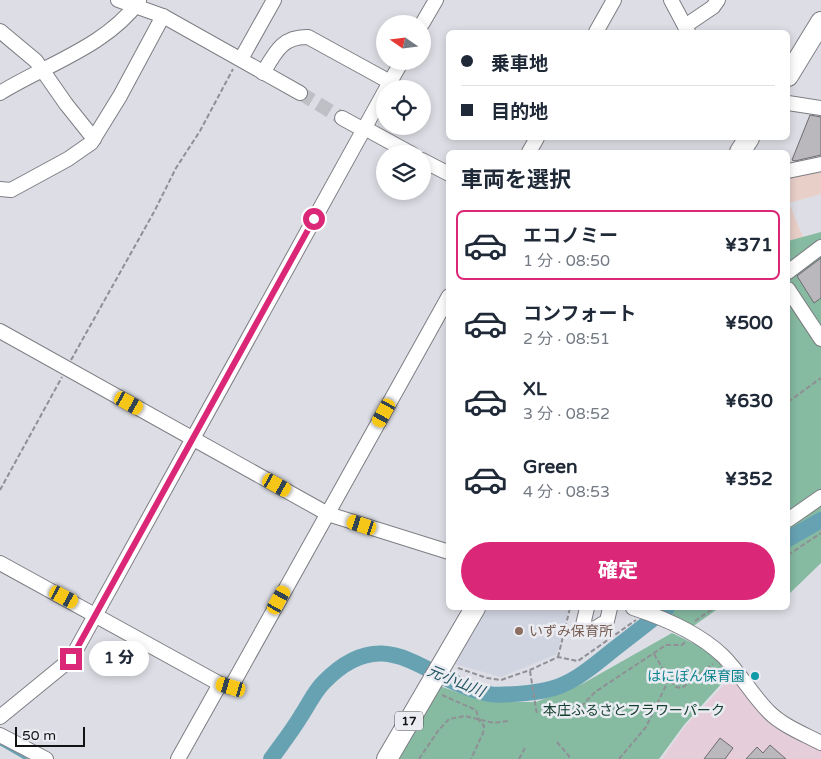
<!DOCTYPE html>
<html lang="ja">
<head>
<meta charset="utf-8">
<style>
	:root { --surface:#fff; --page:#f2f2f3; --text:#1f2937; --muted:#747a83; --line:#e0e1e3; --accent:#db2777 }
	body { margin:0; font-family:"Varela Round","Noto Sans JP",sans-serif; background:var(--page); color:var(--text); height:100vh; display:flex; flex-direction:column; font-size:19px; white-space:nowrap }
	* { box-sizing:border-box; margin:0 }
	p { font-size:16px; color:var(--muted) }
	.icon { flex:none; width:28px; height:28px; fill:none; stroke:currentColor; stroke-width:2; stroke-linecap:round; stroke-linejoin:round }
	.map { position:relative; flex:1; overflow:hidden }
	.details { position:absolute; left:446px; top:150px; width:344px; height:460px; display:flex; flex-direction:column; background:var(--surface); border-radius:8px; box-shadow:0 2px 8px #0003 }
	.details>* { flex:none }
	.banner { position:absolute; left:446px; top:30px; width:344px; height:110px; border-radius:8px; box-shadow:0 2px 8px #0003; display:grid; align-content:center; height:110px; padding:0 15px; background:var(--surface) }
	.needle { width:32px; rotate:284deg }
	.buttons { position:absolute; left:376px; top:15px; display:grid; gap:10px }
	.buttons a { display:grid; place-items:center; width:55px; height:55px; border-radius:50%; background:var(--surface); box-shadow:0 2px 8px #0003; font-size:25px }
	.scale { position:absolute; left:15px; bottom:12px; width:70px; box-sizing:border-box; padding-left:5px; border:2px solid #121315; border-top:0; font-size:14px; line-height:18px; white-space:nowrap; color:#121315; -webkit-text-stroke:4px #eaecf2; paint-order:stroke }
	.end { position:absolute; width:22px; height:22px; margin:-11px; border:6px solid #db2777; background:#fff; box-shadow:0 0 0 2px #fff }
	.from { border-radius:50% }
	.bubble { position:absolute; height:35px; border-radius:18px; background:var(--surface); box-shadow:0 2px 8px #0003; font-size:16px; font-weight:800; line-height:35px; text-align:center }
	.car { position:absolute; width:15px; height:30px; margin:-15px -8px; border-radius:6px; box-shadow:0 0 4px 1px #0007; background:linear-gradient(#f5c518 24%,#345 0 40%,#f5c518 0 76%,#345 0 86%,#f5c518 0) }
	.banner b { display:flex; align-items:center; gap:18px; height:48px; font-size:19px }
	.banner b+b { border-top:1px solid var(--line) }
	.banner i { width:12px; height:12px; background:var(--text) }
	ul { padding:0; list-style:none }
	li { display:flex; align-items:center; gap:15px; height:70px; margin:0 10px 8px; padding:0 5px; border:2px solid transparent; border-radius:8px }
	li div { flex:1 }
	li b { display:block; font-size:19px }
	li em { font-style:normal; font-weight:800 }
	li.selected { border-color:var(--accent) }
	li>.icon { width:45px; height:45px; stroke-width:1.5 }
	h2 { padding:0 15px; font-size:22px; line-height:60px }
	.action { display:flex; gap:10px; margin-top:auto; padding:10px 15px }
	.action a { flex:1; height:58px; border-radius:30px; background:var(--accent); color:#fff; font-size:20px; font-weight:800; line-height:58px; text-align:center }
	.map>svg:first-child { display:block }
	.commercial { fill:#e8cfc7 }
	.built { fill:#d0d3e0 }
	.medical { fill:#e5ced9 }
	.green { fill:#86baa1 }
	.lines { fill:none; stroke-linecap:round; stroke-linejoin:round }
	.stream { stroke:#67a2b3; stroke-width:2.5 }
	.river { stroke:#67a2b3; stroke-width:16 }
	.building { fill:#bab7bd; stroke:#6e6c71 }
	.minor-tunnel { stroke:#bfc0c6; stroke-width:14; stroke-dasharray:14 7; stroke-linecap:butt }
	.minor-casing { stroke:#7d7e84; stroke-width:16 }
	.highway-casing { stroke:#7d7e84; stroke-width:22 }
	.path { stroke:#8f9095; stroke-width:2; stroke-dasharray:5 2.5; stroke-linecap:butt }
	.minor { stroke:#fff; stroke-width:14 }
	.highway { stroke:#fff; stroke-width:20 }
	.route { stroke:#db2777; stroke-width:6 }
	.education-dot { fill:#8d6e63; stroke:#eaecf2; stroke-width:2 }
	.culture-dot { fill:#0f9aa8; stroke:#eaecf2; stroke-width:2 }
	.labels { text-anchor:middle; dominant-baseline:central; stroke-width:5; stroke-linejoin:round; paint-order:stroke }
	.shield { fill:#eaecf2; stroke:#535457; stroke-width:1 }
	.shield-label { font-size:12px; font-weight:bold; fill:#121315 }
	.education-label { font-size:14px; fill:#785e54; stroke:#eaecf2; text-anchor:start }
	.culture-label { font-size:14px; fill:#0d838f; stroke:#eaecf2; text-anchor:end }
	.park-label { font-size:14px; fill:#164130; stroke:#eaecf2 }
	.water-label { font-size:15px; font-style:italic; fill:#235562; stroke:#eaecf2 }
</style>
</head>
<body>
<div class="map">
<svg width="821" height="759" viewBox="0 0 821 759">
	<rect width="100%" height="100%" fill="#dddee5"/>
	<!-- commercial -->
	<polygon class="commercial" points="821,169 821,194 789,203 803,237 788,241 788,177"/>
	<!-- built -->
	<polygon class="built" points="488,608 569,608 557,654 501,677 455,664"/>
	<!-- medical -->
	<polygon class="medical" points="733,675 821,748 821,759 662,759 685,726"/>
	<!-- green -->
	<g class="green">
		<polygon points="821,232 821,563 788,595 788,241"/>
		<polygon points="655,608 719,608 692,627"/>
		<polygon points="672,633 711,652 732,672 684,725 659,759 396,759 440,686 462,694 501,702 536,702 582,684"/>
	</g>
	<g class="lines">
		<!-- stream -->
		<polyline class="stream" points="0,744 26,759"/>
		<!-- river -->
		<g class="river">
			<polyline points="788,539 821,520"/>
			<path d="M271,759C281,745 292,731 301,716C309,704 314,692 324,682C388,617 425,682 489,694C500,696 534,693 546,690C572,685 593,666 613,650C631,636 649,622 667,608"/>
		</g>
	</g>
	<!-- building -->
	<g class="building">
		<polygon points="810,115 821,117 821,155 795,161 792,160"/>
		<polygon points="821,258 821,298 814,303 797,276"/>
		<polygon points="720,738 733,748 725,759 704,759"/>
		<polygon points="770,745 786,759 746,759 757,747 763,753"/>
	</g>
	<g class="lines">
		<!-- minor-tunnel -->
		<polyline class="minor-tunnel" points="300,93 342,118"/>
		<defs>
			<g id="minor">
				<polyline points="118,0 163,16 300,93"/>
				<polyline points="671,0 688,32"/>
				<polyline points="422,24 436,0"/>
				<polyline points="685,26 713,7 718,0"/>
				<polyline points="0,31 36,61 66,104 94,139"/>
				<polyline points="596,32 614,0"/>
				<polyline points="241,59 274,0"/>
				<path d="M263,73C275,53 282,36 308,37L390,82"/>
				<polyline points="386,89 402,61"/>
				<path d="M0,93C45,65 107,46 139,1"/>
				<polyline points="788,103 821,108"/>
				<polyline points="342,118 364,130 370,131 412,154"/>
				<polyline points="529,152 537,138"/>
				<polyline points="422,160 449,174"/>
				<polyline points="788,171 821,164"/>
				<polyline points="0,189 11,190 68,159 91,143 120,96 163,16"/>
				<polyline points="788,272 821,247"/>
				<polyline points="788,289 821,339"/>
				<polyline points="0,331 328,514 449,552"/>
				<polyline points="788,520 821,497"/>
				<polyline points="0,563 220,684 231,687 449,296"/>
				<polyline points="587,608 582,629 591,631 607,621 610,608"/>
				<path d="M633,608C664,618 699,633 723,656C740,673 752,695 769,712C783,726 804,734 821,743"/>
				<polyline points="0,717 71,659 385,91"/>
				<polyline points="0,735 46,759"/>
				<polyline points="178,759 220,684"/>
			</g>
			<g id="highway">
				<polyline points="788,76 821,22"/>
				<polyline points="740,152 749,138"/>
				<polyline points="387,759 475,608"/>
			</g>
		</defs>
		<!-- minor casing -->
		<use href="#minor" class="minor-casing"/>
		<!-- highway casing -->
		<use href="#highway" class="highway-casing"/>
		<!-- path -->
		<g class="path">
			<polyline points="71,360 154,212 176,168 200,131 233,69"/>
			<polyline points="788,402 821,378"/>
			<polyline points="0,490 62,377"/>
			<polyline points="788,555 821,533"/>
			<polyline points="695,621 714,608"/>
			<polyline points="654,654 669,679"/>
			<polyline points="558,657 570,608"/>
			<polyline points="458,668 487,678 501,680 530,670 558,657 578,661 636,620"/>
			<polyline points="530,671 537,715"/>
			<polyline points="442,695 476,710 479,720 484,726 483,733 471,759"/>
			<polyline points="568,712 578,710 595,692 666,645 682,645 685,642"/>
			<polyline points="557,742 569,756 569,759"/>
			<polyline points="419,759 438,731 449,719 465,716 494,723 508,721"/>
			<polyline points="519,759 526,746"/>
			<polyline points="619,759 646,727 669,679 676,687 682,688 713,664"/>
		</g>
		<!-- minor -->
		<use href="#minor" class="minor"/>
		<!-- highway -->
		<use href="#highway" class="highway"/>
	</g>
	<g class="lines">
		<!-- route -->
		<polyline class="route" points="71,659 314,219"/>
	</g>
	<!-- markers -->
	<circle class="education-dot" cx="519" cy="631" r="5"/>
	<circle class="culture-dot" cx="755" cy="676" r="5"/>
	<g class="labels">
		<!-- shield labels -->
		<rect class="shield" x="395" y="711.5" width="28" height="19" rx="4"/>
		<g class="shield-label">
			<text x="409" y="721">17</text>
		</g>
		<!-- education labels -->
		<g class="education-label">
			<text x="529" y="631">いずみ保育所</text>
		</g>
		<!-- culture labels -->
		<g class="culture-label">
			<text x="745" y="676">はにぽん保育園</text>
		</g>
		<!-- park labels -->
		<g class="park-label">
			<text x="634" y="710">本庄ふるさとフラワーパーク</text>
		</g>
		<!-- water labels -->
		<g class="water-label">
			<text transform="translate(456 681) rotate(22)">元小山川</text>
		</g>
	</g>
</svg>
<div class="buttons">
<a><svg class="needle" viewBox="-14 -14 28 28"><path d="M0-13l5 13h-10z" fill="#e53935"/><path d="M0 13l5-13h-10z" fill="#747a83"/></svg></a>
<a><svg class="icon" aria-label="locate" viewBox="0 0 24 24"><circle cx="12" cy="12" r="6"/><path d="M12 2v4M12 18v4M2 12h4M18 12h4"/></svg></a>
<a><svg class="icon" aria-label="layers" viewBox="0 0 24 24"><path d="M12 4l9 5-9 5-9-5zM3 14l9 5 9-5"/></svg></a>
</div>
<div class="scale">50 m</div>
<i class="end from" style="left:314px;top:219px"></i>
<i class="end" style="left:71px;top:659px"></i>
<div class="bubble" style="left:89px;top:641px;width:60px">1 分</div>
<i class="car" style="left:129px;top:403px;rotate:119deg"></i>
<i class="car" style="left:384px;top:413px;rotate:209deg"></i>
<i class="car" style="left:277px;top:485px;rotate:119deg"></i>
<i class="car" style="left:362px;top:525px;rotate:288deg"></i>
<i class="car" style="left:64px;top:597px;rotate:118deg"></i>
<i class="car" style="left:279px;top:600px;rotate:29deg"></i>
<i class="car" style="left:231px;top:687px;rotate:286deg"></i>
<div class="banner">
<b><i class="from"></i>乗車地</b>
<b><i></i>目的地</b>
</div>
<section class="details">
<h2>車両を選択</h2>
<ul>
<li class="selected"><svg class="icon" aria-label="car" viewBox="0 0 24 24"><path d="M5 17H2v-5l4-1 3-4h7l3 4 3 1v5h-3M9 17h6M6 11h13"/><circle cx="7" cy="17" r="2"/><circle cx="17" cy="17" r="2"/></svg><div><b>エコノミー</b><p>1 分 · 08:50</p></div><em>¥371</em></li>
<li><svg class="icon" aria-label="car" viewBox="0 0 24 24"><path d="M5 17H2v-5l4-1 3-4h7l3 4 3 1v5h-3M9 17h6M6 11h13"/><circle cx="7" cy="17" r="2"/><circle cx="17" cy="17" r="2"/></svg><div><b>コンフォート</b><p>2 分 · 08:51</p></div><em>¥500</em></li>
<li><svg class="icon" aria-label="car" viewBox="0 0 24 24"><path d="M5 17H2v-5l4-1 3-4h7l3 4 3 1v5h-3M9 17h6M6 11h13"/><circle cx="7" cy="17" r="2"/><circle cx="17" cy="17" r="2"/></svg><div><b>XL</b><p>3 分 · 08:52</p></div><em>¥630</em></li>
<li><svg class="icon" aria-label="car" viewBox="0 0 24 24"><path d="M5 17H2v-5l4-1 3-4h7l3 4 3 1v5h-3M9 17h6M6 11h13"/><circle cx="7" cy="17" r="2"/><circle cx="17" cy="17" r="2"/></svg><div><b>Green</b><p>4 分 · 08:53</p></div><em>¥352</em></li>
</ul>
<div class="action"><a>確定</a></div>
</section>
</div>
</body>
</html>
